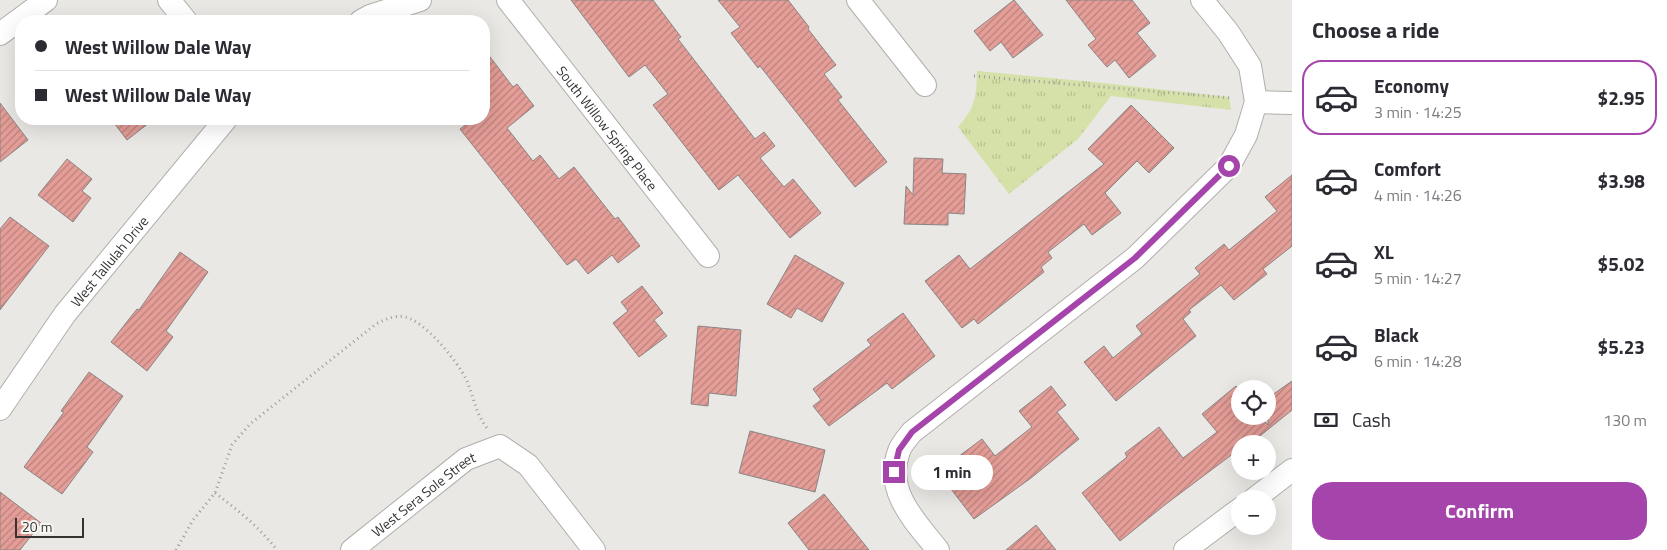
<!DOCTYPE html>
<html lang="en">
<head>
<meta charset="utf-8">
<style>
	:root { --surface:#fff; --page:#f7f7f7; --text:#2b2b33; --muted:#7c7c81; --line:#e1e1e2; --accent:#a545ac }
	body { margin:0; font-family:"Titillium Web",sans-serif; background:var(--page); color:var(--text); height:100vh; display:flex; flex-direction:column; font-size:19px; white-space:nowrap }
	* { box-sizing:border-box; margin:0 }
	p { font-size:16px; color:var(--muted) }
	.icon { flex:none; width:28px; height:28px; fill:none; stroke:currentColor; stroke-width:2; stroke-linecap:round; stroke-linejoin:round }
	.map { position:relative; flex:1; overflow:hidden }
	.side { display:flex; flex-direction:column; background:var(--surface); width:375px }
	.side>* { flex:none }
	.top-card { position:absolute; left:15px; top:15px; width:475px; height:110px; border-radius:20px; box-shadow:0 5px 20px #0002; display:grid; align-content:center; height:110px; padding:0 20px; background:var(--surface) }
	.tools { position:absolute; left:1231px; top:380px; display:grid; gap:10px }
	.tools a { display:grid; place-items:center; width:45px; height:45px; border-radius:50%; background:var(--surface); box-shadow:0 5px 20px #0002; font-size:25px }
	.scale { position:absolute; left:15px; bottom:12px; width:69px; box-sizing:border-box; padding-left:5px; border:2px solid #343332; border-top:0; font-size:14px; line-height:18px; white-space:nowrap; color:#343332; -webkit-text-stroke:4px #f7f6f2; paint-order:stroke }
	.end { position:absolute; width:22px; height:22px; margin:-11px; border:6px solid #a545ac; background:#fff; box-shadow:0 0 0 2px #fff }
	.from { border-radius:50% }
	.bubble { position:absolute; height:35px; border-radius:18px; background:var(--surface); box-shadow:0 5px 20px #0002; font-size:16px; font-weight:700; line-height:35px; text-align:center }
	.top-card b { display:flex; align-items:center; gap:18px; height:48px; font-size:19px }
	.top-card b+b { border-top:1px solid var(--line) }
	.top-card i { width:12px; height:12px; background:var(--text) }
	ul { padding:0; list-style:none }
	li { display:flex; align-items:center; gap:15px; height:75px; margin:0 10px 8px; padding:0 10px; border:2px solid transparent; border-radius:20px }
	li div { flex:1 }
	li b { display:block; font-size:19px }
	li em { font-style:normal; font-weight:700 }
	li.current { border-color:var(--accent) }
	li>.icon { width:45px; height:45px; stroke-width:1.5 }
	h2 { padding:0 20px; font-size:22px; line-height:60px }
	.pay { display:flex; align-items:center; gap:12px; height:55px; padding:0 20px; font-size:19px }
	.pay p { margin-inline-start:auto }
	.cta { display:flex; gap:10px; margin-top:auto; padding:10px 20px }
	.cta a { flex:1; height:58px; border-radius:20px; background:var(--accent); color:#fff; font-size:20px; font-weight:700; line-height:58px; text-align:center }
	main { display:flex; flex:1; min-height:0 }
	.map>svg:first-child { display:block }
	.park { fill:url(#park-tufts) }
	.building { fill:url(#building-hatch); stroke:#898585 }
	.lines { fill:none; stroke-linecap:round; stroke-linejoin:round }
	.minor-casing { stroke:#b1afac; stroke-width:24 }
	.path { stroke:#9c9a98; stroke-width:3; stroke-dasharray:1 4; stroke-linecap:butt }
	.minor { stroke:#fff; stroke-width:22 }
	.route { stroke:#a545ac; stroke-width:6 }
	.labels { text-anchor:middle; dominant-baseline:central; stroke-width:5; stroke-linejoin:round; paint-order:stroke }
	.street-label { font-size:14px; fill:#343332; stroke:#f7f6f2 }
</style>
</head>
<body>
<main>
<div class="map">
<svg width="1292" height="550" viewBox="0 0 1292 550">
	<defs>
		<pattern id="park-tufts" width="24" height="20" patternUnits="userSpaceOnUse" patternTransform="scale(1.25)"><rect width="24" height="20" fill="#d5e1a9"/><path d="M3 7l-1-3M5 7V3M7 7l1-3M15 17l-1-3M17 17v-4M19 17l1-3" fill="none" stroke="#b7c292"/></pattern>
		<pattern id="building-hatch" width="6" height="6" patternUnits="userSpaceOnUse" patternTransform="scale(1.25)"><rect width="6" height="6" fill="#e59d97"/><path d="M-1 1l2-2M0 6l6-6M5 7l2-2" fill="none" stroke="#ba817c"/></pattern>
	</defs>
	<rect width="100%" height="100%" fill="#eae8e5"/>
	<!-- park -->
	<path class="park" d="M977,71L1094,82L1229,97L1231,110L1111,96L1078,139L1009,194L958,127C976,106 976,98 977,71Z"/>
	<!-- building -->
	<g class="building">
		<polygon points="571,0 653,0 681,37 678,39 755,139 764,132 775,146 760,158 784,187 793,179 821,213 790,238 738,175 719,190 653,105 668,94 645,65 629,77"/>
		<polygon points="718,0 788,0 809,27 808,29 836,65 824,74 842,97 838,100 887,162 855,187 760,66 758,68 731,33 740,27"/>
		<polygon points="1014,0 1043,35 1013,58 1001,42 990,51 974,31"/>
		<polygon points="1066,0 1132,0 1150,23 1137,33 1156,56 1129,78 1115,60 1107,67 1088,45 1096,39"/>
		<polygon points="484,49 513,87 517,84 534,106 507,128 533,161 540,155 559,179 574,167 615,219 618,217 640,246 618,263 612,255 588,274 576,259 567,265 460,129 473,119 484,119"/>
		<polygon points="0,103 28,140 0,162"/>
		<polygon points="1131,105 1174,148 1149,173 1137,161 1105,193 1121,213 1092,235 1084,224 1048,252 1052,258 1041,267 1044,272 978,324 974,319 962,328 925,281 959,255 970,269 1104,164 1088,149"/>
		<polygon points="111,119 154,119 127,140"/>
		<polygon points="914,158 943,159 942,173 966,174 964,214 948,213 948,225 904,224 906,186 913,195"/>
		<polygon points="67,159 92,179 82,191 91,198 73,222 38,195"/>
		<polygon points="1292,175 1292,246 1263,269 1267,274 1234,300 1221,285 1189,310 1191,312 1183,319 1196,336 1116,401 1084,362 1104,346 1113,358 1142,334 1136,326 1200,274 1195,268 1224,244 1229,250 1277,211 1265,197"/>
		<polygon points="10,217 49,246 0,310 0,229"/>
		<polygon points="180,252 208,272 166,331 173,337 147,371 111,342 137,309 139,310"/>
		<polygon points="795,255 844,283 822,322 797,308 791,318 767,304"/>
		<polygon points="642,286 663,313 654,320 667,336 639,357 613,323 628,311 621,302"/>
		<polygon points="903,313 935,356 892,389 887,383 829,426 813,406 821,400 813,389 871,345 867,340"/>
		<polygon points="698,326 741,330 736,396 709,393 708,406 691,404"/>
		<polygon points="89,372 123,396 87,447 93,452 62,494 24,467 64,412 61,411"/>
		<polygon points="1292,381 1292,410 1250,444 1240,444 1240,451 1236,455 1234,453 1166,504 1120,541 1082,493 1127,457 1125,453 1159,427 1183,458 1217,432 1202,414 1236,386 1240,391 1240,416 1260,416 1268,425 1268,398"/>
		<polygon points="1051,386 1066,405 1057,412 1079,439 1031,478 974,519 938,472 982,439 995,456 1032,427 1019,411"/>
		<polygon points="750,431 825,450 815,492 739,473"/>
		<polygon points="0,492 41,523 20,550 0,550"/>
		<polygon points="824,494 869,550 809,550 788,523"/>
		<polygon points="1036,525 1056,550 1006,550"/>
	</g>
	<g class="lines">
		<defs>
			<g id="minor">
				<polyline points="169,0 186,21"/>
				<path id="s1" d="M508,0L708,256"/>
				<polyline points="858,0 925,85"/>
				<polyline points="361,21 370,16 420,0"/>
				<polyline points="0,34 46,0"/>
				<polyline points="1256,102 1292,103"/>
				<path id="s2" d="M0,409L65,314L226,119"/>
				<polyline points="1254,499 1292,470"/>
				<path id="s3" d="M352,550L466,459L500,446L528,465L594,550"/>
				<path d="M938,550C915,521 884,491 899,451C901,445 907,438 912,432L1135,258L1229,166L1246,135L1256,102L1250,66L1228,32L1202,0"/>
				<polyline points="1185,550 1240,509"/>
			</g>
		</defs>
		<!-- minor casing -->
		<use href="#minor" class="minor-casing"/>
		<!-- path -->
		<g class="path">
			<polyline points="974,76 1232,98"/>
			<path d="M215,493C238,510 260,528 277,550"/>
			<path d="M176,550L193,520L215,493L232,445L250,424L376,324C386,319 394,315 405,317C425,321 457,361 466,379C474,396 475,413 487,428"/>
		</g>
		<!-- minor -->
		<use href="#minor" class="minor"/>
	</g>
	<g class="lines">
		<!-- route -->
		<polyline class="route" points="894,472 899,450 912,432 1135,258 1229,166"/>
	</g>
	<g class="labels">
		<!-- street labels -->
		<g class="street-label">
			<text stroke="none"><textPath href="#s1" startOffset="162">South Willow Spring Place</textPath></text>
			<text stroke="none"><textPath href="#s2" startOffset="184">West Tallulah Drive</textPath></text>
			<text stroke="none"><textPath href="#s3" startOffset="91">West Sera Sole Street</textPath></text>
		</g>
	</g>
</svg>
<div class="tools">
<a><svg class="icon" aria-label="locate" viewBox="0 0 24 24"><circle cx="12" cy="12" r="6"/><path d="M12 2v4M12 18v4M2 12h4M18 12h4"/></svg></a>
<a>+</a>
<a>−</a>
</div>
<div class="scale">20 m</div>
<i class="end from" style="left:1229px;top:166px"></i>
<i class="end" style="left:894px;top:472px"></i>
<div class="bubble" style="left:911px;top:455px;width:82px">1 min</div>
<div class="top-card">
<b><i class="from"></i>West Willow Dale Way</b>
<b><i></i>West Willow Dale Way</b>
</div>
</div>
<section class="side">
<h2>Choose a ride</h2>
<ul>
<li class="current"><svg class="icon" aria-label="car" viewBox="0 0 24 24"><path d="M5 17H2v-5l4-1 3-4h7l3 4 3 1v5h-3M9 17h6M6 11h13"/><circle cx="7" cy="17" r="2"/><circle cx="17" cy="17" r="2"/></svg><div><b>Economy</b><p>3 min · 14:25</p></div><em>$2.95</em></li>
<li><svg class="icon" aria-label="car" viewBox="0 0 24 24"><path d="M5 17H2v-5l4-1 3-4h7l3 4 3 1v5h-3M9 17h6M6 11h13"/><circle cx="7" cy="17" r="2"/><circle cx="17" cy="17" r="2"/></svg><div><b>Comfort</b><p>4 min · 14:26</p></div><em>$3.98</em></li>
<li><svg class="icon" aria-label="car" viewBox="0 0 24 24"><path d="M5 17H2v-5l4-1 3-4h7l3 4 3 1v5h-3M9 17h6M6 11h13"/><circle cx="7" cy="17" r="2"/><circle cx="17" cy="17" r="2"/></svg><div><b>XL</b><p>5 min · 14:27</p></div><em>$5.02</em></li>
<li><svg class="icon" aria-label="car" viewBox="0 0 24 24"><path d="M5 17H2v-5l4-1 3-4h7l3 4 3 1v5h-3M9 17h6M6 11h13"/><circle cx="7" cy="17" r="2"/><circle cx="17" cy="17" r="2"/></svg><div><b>Black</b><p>6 min · 14:28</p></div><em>$5.23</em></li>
</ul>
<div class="pay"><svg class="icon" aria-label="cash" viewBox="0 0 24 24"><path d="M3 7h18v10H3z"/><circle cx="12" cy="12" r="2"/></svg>Cash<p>130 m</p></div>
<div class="cta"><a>Confirm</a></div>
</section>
</main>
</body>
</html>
